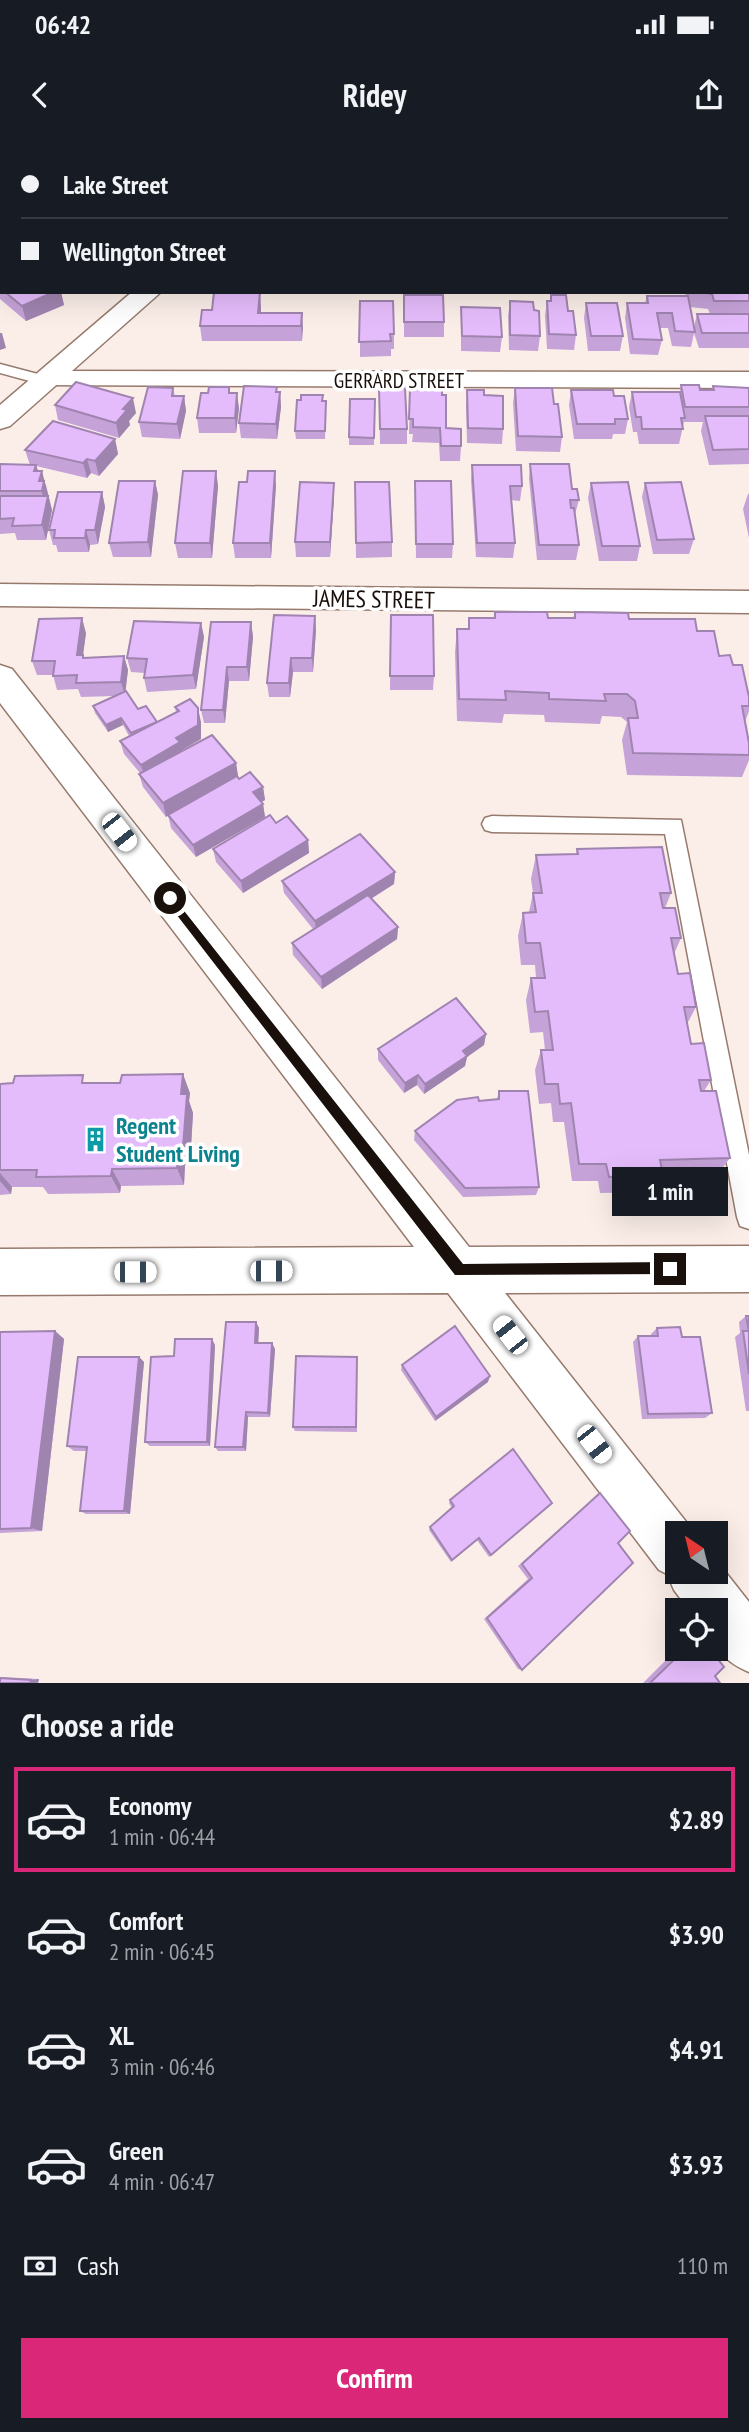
<!DOCTYPE html>
<html lang="en">
<head>
<meta charset="utf-8">
<style>
	:root { --surface:#171b24; --page:#242831; --text:#f1f3f6; --muted:#9ea1a6; --line:#363941; --accent:#db2777 }
	body { margin:0; font-family:"PT Sans Narrow",sans-serif; background:var(--page); color:var(--text); height:100vh; display:flex; flex-direction:column; font-size:26px; white-space:nowrap }
	* { box-sizing:border-box; margin:0 }
	p { font-size:23px; color:var(--muted) }
	.icon { flex:none; width:38px; height:38px; fill:none; stroke:currentColor; stroke-width:2; stroke-linecap:round; stroke-linejoin:round }
	.map { position:relative; height:1543px; overflow:hidden }
	.sheet { display:flex; flex-direction:column; background:var(--surface); flex:1 }
	.sheet>* { flex:none }
	.guide { position:absolute; left:0px; top:0px; width:749px; height:154px; box-shadow:0 7px 28px #0002; display:grid; align-content:center; height:154px; padding:0 21px; background:var(--surface) }
	.needle { width:46px; rotate:325deg }
	.controls { position:absolute; left:665px; top:1381px; display:grid; gap:14px }
	.controls a { display:grid; place-items:center; width:63px; height:63px; border-radius:0px; background:var(--surface); box-shadow:0 7px 28px #0002; font-size:35px }
	.end { position:absolute; width:32px; height:32px; margin:-16px; border:9px solid #1a100b; background:#fff; box-shadow:0 0 0 4px #fff }
	.from { border-radius:50% }
	.bubble { position:absolute; height:49px; border-radius:0px; background:var(--surface); box-shadow:0 7px 28px #0002; font-size:23px; font-weight:600; line-height:49px; text-align:center }
	.car { position:absolute; width:21px; height:42px; margin:-21px -10px; border-radius:9px; box-shadow:0 0 5px 2px #0007; background:linear-gradient(#fff 24%,#345 0 40%,#fff 0 76%,#345 0 86%,#fff 0) }
	.guide b { display:flex; align-items:center; gap:24px; height:66px; font-size:26px }
	.guide b+b { border-top:2px solid var(--line) }
	.guide i { width:18px; height:18px; background:var(--text) }
	ul { padding:0; list-style:none }
	li { display:flex; align-items:center; gap:21px; height:105px; margin:0 14px 10px; padding:0 7px; border:4px solid transparent; border-radius:0px }
	li div { flex:1 }
	li b { display:block; font-size:26px }
	li em { font-style:normal; font-weight:600 }
	li.on { border-color:var(--accent) }
	li>.icon { width:63px; height:63px; stroke-width:1.5 }
	h2 { padding:0 21px; font-size:32px; line-height:84px }
	.pay { display:flex; align-items:center; gap:18px; height:77px; padding:0 21px; font-size:26px }
	.pay p { margin-inline-start:auto }
	.cta { display:flex; gap:14px; margin-top:auto; padding:14px 21px }
	.cta a { flex:1; height:80px; border-radius:0px; background:var(--accent); color:#fff; font-size:28px; font-weight:600; line-height:80px; text-align:center }
	.status { display:flex; justify-content:space-between; align-items:center; height:49px; padding:0 35px; background:var(--surface); direction:ltr }
	.status svg { height:19px; fill:currentColor }
	header { display:flex; justify-content:space-between; align-items:center; height:91px; padding:0 21px; background:var(--surface); font-size:32px; font-weight:600 }
	.map>svg:first-child { display:block }
	.lines { fill:none; stroke-linecap:round; stroke-linejoin:round }
	.lane-casing { stroke:#967a6d; stroke-width:3 }
	.street-casing { stroke:#967a6d; stroke-width:3 }
	.secondary-casing { stroke:#967a6d; stroke-width:3 }
	.lane { fill:#fff; fill-rule:evenodd }
	.street { fill:#fff; fill-rule:evenodd }
	.secondary { fill:#fff; fill-rule:evenodd }
	.wall { fill:#c5a2d8; fill-rule:evenodd }
	.shaded-wall { fill:#a084b0 }
	.building { fill:#e5bcfb; stroke:#a084b0; stroke-width:2 }
	.route { fill:#1a100b }
	.labels { text-anchor:middle; dominant-baseline:central; stroke-width:7; stroke-linejoin:round; paint-order:stroke }
	.far-street-label { font-size:21px; fill:#1a100b; stroke:#fff }
	.street-label { font-size:24px; fill:#1a100b; stroke:#fff }
	.culture-label { font-size:24px; font-weight:bold; fill:#0d838f; stroke:#fff; text-anchor:start }
</style>
</head>
<body>
<div class="status"><b>06:42</b><svg viewBox="0 0 49 12"><path d="M0 12V9h3v3zM5 12V6h3v6zM10 12V3h3v9zM15 12V0h3v12zM26 1h20v11H26zM47 4h2v5h-2z"/></svg></div>
<header><svg class="icon" aria-label="back" viewBox="0 0 24 24"><path d="M15 5l-7 7 7 7"/></svg>Ridey<svg class="icon" aria-label="share" viewBox="0 0 24 24"><path d="M12 15V3M7 8l5-5 5 5M5 13v7h14v-7"/></svg></header>
<div class="map">
<svg width="749" height="1543" viewBox="0 0 749 1543">
	<rect width="100%" height="100%" fill="#fbeee9"/>
	<g class="lines">
		<defs>
			<g id="lane">
				<rect x="747" y="7" width="2" height="8"/>
				<polygon points="0,224 53,238 56,241 48,246 0,233"/>
				<polygon points="492,676 681,680 749,1015 749,1089 740,1086 737,1077 665,694 492,692 485,690 482,684 485,678"/>
			</g>
			<g id="street">
				<polygon points="149,0 173,0 174,2 150,2"/>
				<polygon points="722,0 744,0 745,2 723,2"/>
				<rect x="747" y="41" width="2" height="20"/>
				<polygon points="50,231 749,232 749,248 40,245 36,239 40,233"/>
				<path d="M0,525L12,529L469,1107L749,1106V1152L505,1153L695,1393H677V1432H716V1420L749,1462V1532C714,1517 716,1504 716,1470H689L674,1450L667,1434L659,1430L448,1153L0,1155V1109L414,1107L0,563Z"/>
			</g>
			<g id="secondary">
				<polygon points="310,0 333,0 309,2"/>
				<polygon points="132,152 161,152 10,286 0,289 0,265"/>
				<polygon points="0,444 749,451 749,473 0,466"/>
			</g>
		</defs>
		<!-- lane casing -->
		<use href="#lane" class="lane-casing"/>
		<!-- street casing -->
		<use href="#street" class="street-casing"/>
		<!-- secondary casing -->
		<use href="#secondary" class="secondary-casing"/>
		<!-- lane -->
		<use href="#lane" class="lane"/>
		<!-- street -->
		<use href="#street" class="street"/>
		<!-- secondary -->
		<use href="#secondary" class="secondary"/>
	</g>
	<!-- wall -->
	<g class="wall">
		<polygon points="200,0 265,0 265,1 202,2"/>
		<rect x="747" y="78" width="2" height="54"/>
		<polygon points="2,126 2,152 61,152 64,165 26,181 0,159 0,127"/>
		<path d="M749,140V208H699L694,193L691,207L672,206L668,188H660L662,200L658,215L630,214L625,178L627,163H645L647,156H685L686,152H747ZM690,167L708,169L710,174H697L694,187Z"/>
		<polygon points="404,155 444,182 444,197 404,197"/>
		<polygon points="551,155 568,171 576,195 574,210 547,209 545,176 547,161 550,161"/>
		<polygon points="360,161 394,194 394,209 391,209 391,216 360,217"/>
		<polygon points="510,161 534,170 540,196 538,211 509,210 508,176"/>
		<polygon points="586,163 623,196 620,211 588,211 584,178"/>
		<polygon points="261,167 261,173 302,173 302,201 202,201 200,186"/>
		<polygon points="461,167 502,197 500,212 461,211"/>
		<polygon points="681,245 700,250 712,250 713,246 749,248 749,324 709,325 701,291 703,282 684,282 679,304 639,304 637,292 633,292 629,267 632,252 680,252"/>
		<polygon points="277,247 277,252 280,252 281,267 277,299 241,298 239,283"/>
		<polygon points="173,248 175,256 184,256 186,271 180,299 142,297 139,282"/>
		<polygon points="379,248 407,289 407,304 380,304"/>
		<polygon points="410,248 446,288 461,306 460,321 440,321 439,303 412,302 413,294 409,294"/>
		<polygon points="515,248 554,264 562,297 560,312 516,311 513,263"/>
		<polygon points="467,250 484,255 503,289 502,304 467,303 466,265"/>
		<polygon points="571,250 614,256 628,279 625,294 613,294 612,299 574,299 569,265"/>
		<polygon points="230,253 239,268 236,293 199,293 197,278"/>
		<polygon points="323,255 323,261 326,261 325,299 296,299 295,291"/>
		<polygon points="375,259 374,305 349,305 349,297"/>
		<polygon points="55,265 136,273 129,281 130,285 119,298 58,280"/>
		<polygon points="115,299 118,314 99,336 91,333 87,338 36,326 46,345 52,370 46,400 17,400 15,393 0,394 0,324 30,325 25,310"/>
		<polygon points="530,324 572,349 579,360 575,374 579,405 576,420 537,420 529,339"/>
		<polygon points="472,325 522,346 520,361 511,360 515,403 513,418 476,417 471,340"/>
		<polygon points="216,331 218,346 212,418 178,418 175,403"/>
		<polygon points="155,341 158,355 151,417 113,417 109,403"/>
		<polygon points="415,341 453,404 452,418 416,418"/>
		<polygon points="355,342 392,402 392,417 356,418"/>
		<polygon points="591,343 640,406 637,421 599,421 588,358"/>
		<polygon points="645,343 694,399 689,414 653,414 642,357"/>
		<polygon points="276,345 271,418 235,418 233,403"/>
		<polygon points="102,352 105,367 98,404 90,405 89,412 58,412 56,405 53,405 49,390"/>
		<polygon points="748,354 749,354 749,398 743,369"/>
		<polygon points="334,357 330,417 296,417 295,402"/>
		<polygon points="495,472 548,478 573,478 575,472 629,479 697,491 719,516 733,525 749,557 749,571 745,582 749,603 749,620 742,637 627,635 622,600 627,582 621,577 602,576 600,584 545,582 544,575 504,574 502,583 457,581 455,512 457,489 468,489 469,478 494,478"/>
		<polygon points="391,475 434,536 433,550 390,550"/>
		<polygon points="315,476 316,490 313,532 293,532 290,557 269,557 267,543"/>
		<polygon points="251,482 253,497 249,541 229,541 225,583 204,583 201,570"/>
		<polygon points="201,483 204,497 196,549 147,552 144,538 145,533 131,532 127,518"/>
		<polygon points="86,493 83,515 84,518 124,516 128,530 125,551 138,569 157,582 176,572 175,567 201,582 201,599 182,610 182,611 236,623 238,636 237,637 239,639 263,647 265,660 262,662 263,664 265,677 196,717 171,688 168,675 166,677 143,647 139,634 140,633 124,614 120,601 129,596 123,585 108,592 95,573 93,566 114,556 81,557 78,549 57,550 53,535 37,535 32,521"/>
		<polygon points="276,683 308,700 309,713 243,753 216,722 213,709"/>
		<polygon points="577,709 671,753 665,768 681,798 674,814 678,834 696,867 687,884 691,904 711,940 704,951 730,1018 717,1035 662,1037 653,1052 600,1053 598,1041 572,1041 564,982 553,982 551,963 539,964 535,930 541,910 545,910 543,892 530,893 526,860 531,838 536,838 535,825 521,825 518,796 523,773 529,772 533,753 531,739 536,715 576,714"/>
		<polygon points="395,732 394,744 371,759 398,787 397,799 322,849 293,815 292,803 313,789 284,753 282,741"/>
		<polygon points="486,894 484,905 467,917 465,926 424,954 417,945 404,953 378,920 378,909"/>
		<polygon points="87,943 190,953 189,961 193,973 190,1024 185,1025 184,1045 121,1046 120,1053 48,1054 43,1047 12,1047 11,1054 0,1055 0,944"/>
		<polygon points="499,951 539,1047 536,1055 463,1057 414,1000 415,991 479,961 497,959"/>
		<polygon points="746,1176 749,1176 749,1271 746,1271 735,1197 740,1193 739,1182"/>
		<polygon points="256,1182 259,1188 258,1203 272,1203 275,1209 270,1277 248,1277 246,1311 218,1311 215,1307"/>
		<polygon points="657,1188 682,1197 712,1273 705,1278 642,1279 633,1202 638,1196 651,1196 651,1194"/>
		<polygon points="55,1191 64,1199 42,1391 0,1393 0,1192"/>
		<polygon points="215,1205 210,1306 150,1306 145,1302 174,1216"/>
		<polygon points="139,1217 144,1222 130,1374 86,1374 80,1371 87,1311 74,1311 67,1306"/>
		<polygon points="357,1223 357,1292 295,1291 293,1287"/>
		<polygon points="402,1225 488,1242 435,1281 401,1230"/>
		<polygon points="600,1353 618,1403 522,1530 518,1529 484,1479 528,1439 518,1426"/>
		<polygon points="450,1360 552,1363 489,1417 477,1400 451,1422 429,1390 430,1387 452,1368 449,1363"/>
		<polygon points="678,1508 709,1508 715,1536 720,1543 643,1543"/>
		<polygon points="0,1537 39,1539 38,1543 0,1543"/>
	</g>
	<!-- shaded-wall -->
	<g class="shaded-wall">
		<polygon points="227,0 265,0 265,1 223,2"/>
		<polygon points="2,32 2,59 0,60 0,33"/>
		<polygon points="54,152 61,152 64,165 26,181 22,166"/>
		<polygon points="260,152 261,167 260,188 258,173"/>
		<polygon points="302,173 303,188 302,201 301,186"/>
		<polygon points="0,193 2,193 6,208 0,210"/>
		<polygon points="280,252 281,267 277,299 276,284"/>
		<polygon points="237,253 239,268 236,293 235,278"/>
		<polygon points="184,256 186,271 180,299 177,284"/>
		<polygon points="133,258 136,273 129,281 130,285 119,298 116,283 123,269"/>
		<polygon points="115,299 118,314 99,336 95,321"/>
		<polygon points="87,319 91,333 87,338 83,323"/>
		<polygon points="36,325 40,338 42,331 52,370 46,400 42,385 46,365 39,343 34,331"/>
		<polygon points="216,331 218,346 212,418 210,403"/>
		<polygon points="275,331 276,345 271,418 270,403"/>
		<polygon points="155,341 158,355 151,417 148,402"/>
		<polygon points="334,343 334,357 330,417 330,402"/>
		<polygon points="102,352 105,367 98,404 95,390"/>
		<polygon points="86,390 90,405 89,412 85,398"/>
		<polygon points="315,476 316,490 313,532 312,518"/>
		<polygon points="82,478 86,493 83,515 87,529 77,515"/>
		<polygon points="251,482 253,497 249,541 247,527"/>
		<polygon points="201,483 204,497 196,549 193,535"/>
		<polygon points="124,516 128,530 125,556 121,542"/>
		<polygon points="291,518 293,532 290,557 289,543"/>
		<polygon points="227,527 229,541 225,583 223,570"/>
		<polygon points="198,568 201,582 201,599 182,610 183,616 145,638 141,625 176,598"/>
		<polygon points="121,578 123,585 108,592 106,585"/>
		<polygon points="236,623 238,636 166,677 163,663"/>
		<polygon points="263,647 265,660 255,665 253,652"/>
		<polygon points="263,664 265,677 196,717 193,705"/>
		<polygon points="308,700 309,713 243,753 241,741"/>
		<polygon points="395,732 394,744 316,793 315,781"/>
		<polygon points="398,787 397,799 322,849 321,837"/>
		<polygon points="486,894 484,905 467,917 465,926 424,954 425,944 463,911"/>
		<polygon points="183,934 190,953 189,961 193,973 190,1024 183,1007 181,954"/>
		<polygon points="418,935 417,945 404,953 405,943"/>
		<polygon points="178,1007 185,1025 184,1045 177,1028"/>
		<polygon points="112,1029 121,1046 120,1053 111,1036"/>
		<polygon points="0,1033 12,1047 11,1054 0,1041"/>
		<polygon points="256,1182 259,1188 258,1209 255,1203"/>
		<polygon points="55,1191 64,1199 42,1391 31,1388"/>
		<polygon points="212,1199 215,1205 210,1306 207,1302"/>
		<polygon points="272,1203 275,1209 270,1277 268,1273"/>
		<polygon points="139,1217 144,1222 130,1374 124,1371"/>
		<polygon points="490,1236 488,1242 435,1281 436,1277"/>
		<polygon points="246,1272 248,1277 246,1311 243,1307"/>
		<polygon points="39,1539 38,1543 30,1543 31,1540"/>
	</g>
	<!-- building -->
	<g class="building">
		<polygon points="0,0 142,0 146,2 2,2 2,32 0,33"/>
		<rect x="362" y="0" width="80" height="2"/>
		<polygon points="671,0 707,0 708,2 671,2"/>
		<polygon points="586,1 606,1 607,2 586,2"/>
		<rect x="747" y="78" width="2" height="20"/>
		<polygon points="2,84 2,100 0,100 0,85"/>
		<polygon points="747,98 749,103 749,117 747,117"/>
		<polygon points="2,126 2,149 0,148 0,127"/>
		<polygon points="747,140 749,140 749,161 714,161 712,154 698,152 747,152"/>
		<polygon points="5,152 54,152 22,166"/>
		<polygon points="214,152 260,152 258,173 302,173 301,186 200,186 202,170 212,170"/>
		<polygon points="404,155 443,155 444,182 404,182"/>
		<polygon points="551,155 566,155 568,171 573,171 576,195 549,194 547,161 551,161"/>
		<polygon points="647,156 688,156 695,192 675,191 672,173 657,173 662,200 633,199 627,163 648,163"/>
		<polygon points="360,161 393,161 394,194 390,194 391,201 359,202"/>
		<polygon points="510,161 533,162 534,170 539,171 540,196 510,195"/>
		<polygon points="586,163 617,163 623,196 591,196"/>
		<polygon points="461,167 500,168 502,197 462,196"/>
		<polygon points="697,174 749,174 749,193 702,193"/>
		<polygon points="76,242 133,258 123,269 127,270 116,283 55,265"/>
		<polygon points="681,245 699,245 700,250 714,250 713,246 749,248 749,267 685,267"/>
		<polygon points="244,246 277,247 276,252 280,252 276,284 239,283"/>
		<polygon points="148,247 173,248 172,256 184,256 177,284 139,282"/>
		<polygon points="209,247 229,247 229,253 237,253 235,278 197,278 201,253 208,253"/>
		<polygon points="379,248 405,248 407,289 380,289"/>
		<polygon points="410,248 442,249 442,255 446,255 446,288 461,289 461,306 441,306 440,288 413,287 413,279 409,279"/>
		<polygon points="515,248 552,248 554,264 558,264 562,297 518,296"/>
		<polygon points="467,250 484,250 484,255 503,256 503,289 468,288"/>
		<polygon points="571,250 613,250 614,256 624,256 628,279 615,279 615,284 577,284"/>
		<polygon points="632,252 680,252 685,278 681,278 683,289 642,289 641,277 636,277"/>
		<polygon points="301,255 323,255 322,261 326,261 325,291 295,291 297,260 301,260"/>
		<polygon points="350,259 375,259 374,298 349,297"/>
		<polygon points="705,276 749,276 749,309 713,310"/>
		<polygon points="53,281 115,299 95,321 87,319 83,323 25,310"/>
		<polygon points="0,324 36,325 34,331 42,331 39,341 44,341 42,351 0,351"/>
		<polygon points="530,324 569,324 572,349 577,349 579,360 570,360 571,368 574,368 579,405 539,405"/>
		<polygon points="472,325 521,325 522,346 510,346 515,403 477,403"/>
		<polygon points="183,331 216,331 210,403 175,403"/>
		<polygon points="248,331 275,331 270,403 233,403 239,342 247,342"/>
		<polygon points="119,341 155,341 148,402 109,403"/>
		<polygon points="415,341 451,341 453,404 416,404"/>
		<polygon points="300,342 334,343 330,402 295,402"/>
		<polygon points="355,342 389,342 392,402 356,403"/>
		<polygon points="628,342 640,406 602,406 591,343"/>
		<polygon points="681,342 694,399 657,400 645,343"/>
		<polygon points="58,352 102,352 95,390 86,390 85,398 54,398 55,390 49,390"/>
		<polygon points="0,356 48,356 42,385 12,386 14,378 0,379"/>
		<polygon points="495,472 547,472 548,478 575,478 575,472 628,473 629,479 695,479 697,491 714,491 719,516 730,515 733,525 742,525 749,557 749,566 742,566 749,603 749,615 633,613 628,578 638,578 635,561 627,554 604,554 606,561 549,559 549,553 505,551 506,560 459,559 457,489 469,489 469,478 495,478"/>
		<polygon points="274,475 315,476 312,518 291,518 289,543 267,543"/>
		<polygon points="391,475 433,475 434,536 390,536"/>
		<polygon points="82,478 77,515 83,515 83,518 124,516 121,542 76,543 77,535 53,536 55,521 32,521 39,479"/>
		<polygon points="134,481 201,483 193,535 144,538 147,519 127,518"/>
		<polygon points="211,482 251,482 247,527 227,527 223,570 201,570"/>
		<polygon points="126,551 138,569 146,566 157,582 131,593 121,578 106,585 93,566"/>
		<polygon points="190,559 198,568 198,585 176,598 180,602 141,625 120,601 179,571 175,567"/>
		<polygon points="212,595 236,623 163,663 139,634"/>
		<polygon points="250,632 263,647 253,652 263,664 193,705 168,675 237,636 239,639"/>
		<polygon points="270,675 276,683 287,676 308,700 241,741 213,709"/>
		<polygon points="360,694 395,732 315,781 282,741"/>
		<polygon points="662,707 671,753 660,753 663,768 675,768 681,798 671,798 678,834 690,833 696,867 684,867 691,904 704,903 711,940 699,940 701,951 716,951 730,1018 660,1020 663,1035 609,1037 606,1024 579,1024 571,963 560,964 558,944 545,944 541,910 553,910 548,871 535,872 531,838 545,838 540,803 526,803 523,773 536,772 533,753 542,753 536,715 578,714 577,709"/>
		<polygon points="368,755 398,787 321,837 292,803"/>
		<polygon points="456,858 486,894 463,911 467,916 425,944 418,935 405,943 378,909"/>
		<polygon points="183,934 181,954 187,954 183,1007 178,1007 177,1028 112,1029 111,1036 36,1037 37,1030 0,1030 0,944 13,943 15,936 83,935 82,943 120,943 122,935"/>
		<polygon points="499,951 528,951 539,1047 465,1048 415,991 457,960 478,957 479,961 499,959"/>
		<polygon points="746,1176 749,1176 749,1234 743,1191 749,1191"/>
		<polygon points="226,1182 256,1182 255,1203 272,1203 268,1273 246,1272 243,1307 215,1307"/>
		<polygon points="455,1186 490,1236 436,1277 402,1225"/>
		<polygon points="680,1187 682,1197 700,1197 712,1273 648,1274 638,1196 658,1196 657,1188"/>
		<polygon points="55,1191 31,1388 0,1389 0,1192"/>
		<polygon points="175,1199 212,1199 207,1302 145,1302 151,1217 174,1216"/>
		<polygon points="296,1216 357,1217 356,1287 293,1287"/>
		<polygon points="78,1217 139,1217 124,1371 80,1371 87,1307 67,1306"/>
		<polygon points="513,1309 552,1363 491,1415 479,1398 452,1420 430,1387 454,1366 450,1360"/>
		<polygon points="600,1353 630,1391 618,1403 633,1423 522,1530 487,1478 532,1438 522,1424"/>
		<polygon points="686,1508 709,1508 724,1527 715,1536 720,1543 650,1543"/>
		<polygon points="0,1538 31,1540 30,1543 0,1543"/>
	</g>
	<!-- route -->
	<polygon class="route" points="170,753 463,1124 670,1122 675,1124 675,1134 455,1135 166,761 165,758"/>
	<!-- icons -->
	<defs>
		<symbol id="building-bare" viewBox="-9 -9 18 18"><path d="M-4-6H4V6H1V3H-1V6H-4ZM-2.5-4.3h1.7v1.8h-1.7ZM.8-4.3h1.7v1.8H.8ZM-2.5-1h1.7V.8h-1.7ZM.8-1h1.7V.8H.8Z" fill="#0f9aa8" stroke="#fff" stroke-width="2.5" paint-order="stroke"/></symbol>
	</defs>
	<g fill-rule="evenodd">
		<use href="#building-bare" x="78" y="982" width="35" height="35"/>
	</g>
	<g class="labels">
		<!-- far-street labels -->
		<g class="far-street-label">
			<text x="399" y="240">GERRARD STREET</text>
		</g>
		<!-- street labels -->
		<g class="street-label">
			<text transform="translate(374 459) rotate(1)">JAMES STREET</text>
		</g>
		<!-- culture labels -->
		<g class="culture-label">
			<text x="116" y="985">Regent<tspan x="116" dy="28">Student Living</tspan></text>
		</g>
	</g>
</svg>
<div class="controls">
<a><svg class="needle" viewBox="-14 -14 28 28"><path d="M0-13l5 13h-10z" fill="#e53935"/><path d="M0 13l5-13h-10z" fill="#9ea1a6"/></svg></a>
<a><svg class="icon" aria-label="locate" viewBox="0 0 24 24"><circle cx="12" cy="12" r="6"/><path d="M12 2v4M12 18v4M2 12h4M18 12h4"/></svg></a>
</div>
<i class="end from" style="left:170px;top:758px"></i>
<i class="end" style="left:670px;top:1129px"></i>
<div class="bubble" style="left:612px;top:1027px;width:116px">1 min</div>
<i class="car" style="left:119px;top:692px;rotate:142deg"></i>
<i class="car" style="left:271px;top:1131px;rotate:90deg"></i>
<i class="car" style="left:135px;top:1132px;rotate:90deg"></i>
<i class="car" style="left:510px;top:1195px;rotate:322deg"></i>
<i class="car" style="left:594px;top:1304px;rotate:142deg"></i>
<div class="guide">
<b><i class="from"></i>Lake Street</b>
<b><i></i>Wellington Street</b>
</div>
</div>
<section class="sheet">
<h2>Choose a ride</h2>
<ul>
<li class="on"><svg class="icon" aria-label="car" viewBox="0 0 24 24"><path d="M5 17H2v-5l4-1 3-4h7l3 4 3 1v5h-3M9 17h6M6 11h13"/><circle cx="7" cy="17" r="2"/><circle cx="17" cy="17" r="2"/></svg><div><b>Economy</b><p>1 min · 06:44</p></div><em>$2.89</em></li>
<li><svg class="icon" aria-label="car" viewBox="0 0 24 24"><path d="M5 17H2v-5l4-1 3-4h7l3 4 3 1v5h-3M9 17h6M6 11h13"/><circle cx="7" cy="17" r="2"/><circle cx="17" cy="17" r="2"/></svg><div><b>Comfort</b><p>2 min · 06:45</p></div><em>$3.90</em></li>
<li><svg class="icon" aria-label="car" viewBox="0 0 24 24"><path d="M5 17H2v-5l4-1 3-4h7l3 4 3 1v5h-3M9 17h6M6 11h13"/><circle cx="7" cy="17" r="2"/><circle cx="17" cy="17" r="2"/></svg><div><b>XL</b><p>3 min · 06:46</p></div><em>$4.91</em></li>
<li><svg class="icon" aria-label="car" viewBox="0 0 24 24"><path d="M5 17H2v-5l4-1 3-4h7l3 4 3 1v5h-3M9 17h6M6 11h13"/><circle cx="7" cy="17" r="2"/><circle cx="17" cy="17" r="2"/></svg><div><b>Green</b><p>4 min · 06:47</p></div><em>$3.93</em></li>
</ul>
<div class="pay"><svg class="icon" aria-label="cash" viewBox="0 0 24 24"><path d="M3 7h18v10H3z"/><circle cx="12" cy="12" r="2"/></svg>Cash<p>110 m</p></div>
<div class="cta"><a>Confirm</a></div>
</section>
</body>
</html>
